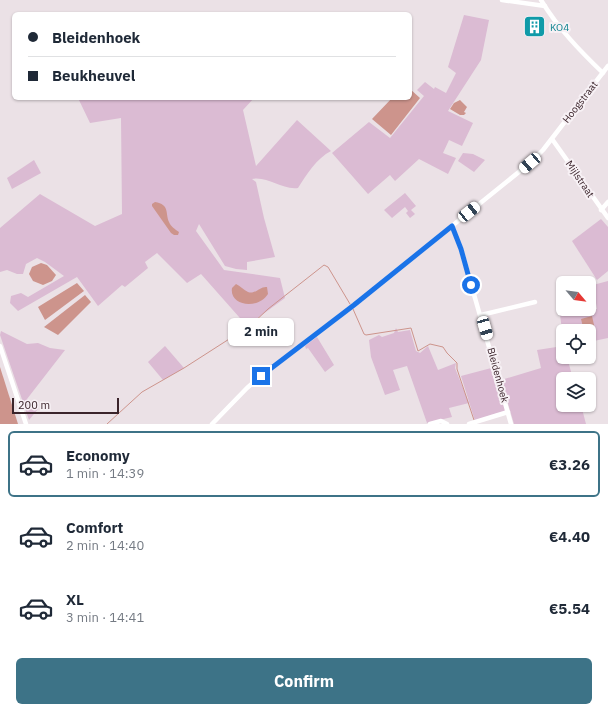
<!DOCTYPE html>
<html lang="en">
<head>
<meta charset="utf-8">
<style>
	:root { --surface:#fff; --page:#f2f2f3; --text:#1f2937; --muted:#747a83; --line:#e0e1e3; --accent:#3d7387 }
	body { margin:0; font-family:"IBM Plex Sans",sans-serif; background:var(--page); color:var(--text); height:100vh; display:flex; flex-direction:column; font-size:15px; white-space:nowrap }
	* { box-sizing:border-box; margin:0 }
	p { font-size:13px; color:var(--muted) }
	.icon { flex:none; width:22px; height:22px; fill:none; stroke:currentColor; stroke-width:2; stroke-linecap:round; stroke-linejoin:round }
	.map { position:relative; height:424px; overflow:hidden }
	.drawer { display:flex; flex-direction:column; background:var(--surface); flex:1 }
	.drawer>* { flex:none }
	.guide { position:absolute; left:12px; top:12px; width:400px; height:88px; border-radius:6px; box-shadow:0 1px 3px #0004; display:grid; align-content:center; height:88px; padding:0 16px; background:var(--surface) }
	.needle { width:26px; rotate:119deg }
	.tools { position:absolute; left:556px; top:276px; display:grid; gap:8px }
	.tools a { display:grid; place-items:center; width:40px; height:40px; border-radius:6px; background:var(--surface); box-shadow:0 1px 3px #0004; font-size:20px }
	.scale { position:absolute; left:12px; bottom:10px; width:107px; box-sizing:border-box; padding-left:4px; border:2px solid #3a232a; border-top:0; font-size:11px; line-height:14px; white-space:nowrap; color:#3a232a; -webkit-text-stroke:3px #f7f1f5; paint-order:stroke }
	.end { position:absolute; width:18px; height:18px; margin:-9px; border:5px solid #1a73e8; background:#fff; box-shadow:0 0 0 2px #fff }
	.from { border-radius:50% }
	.bubble { position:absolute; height:28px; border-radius:6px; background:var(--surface); box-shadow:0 1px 3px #0004; font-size:13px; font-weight:700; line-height:28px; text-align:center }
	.car { position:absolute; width:12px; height:24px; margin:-12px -6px; border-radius:5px; box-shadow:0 0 3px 1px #0007; background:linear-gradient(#fff 24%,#345 0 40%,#fff 0 76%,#345 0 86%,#fff 0) }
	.guide b { display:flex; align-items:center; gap:14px; height:38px; font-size:15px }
	.guide b+b { border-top:1px solid var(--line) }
	.guide i { width:10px; height:10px; background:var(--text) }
	ul { padding:7px 0 0; list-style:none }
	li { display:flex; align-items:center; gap:12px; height:66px; margin:0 8px 6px; padding:0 8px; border:2px solid transparent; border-radius:6px }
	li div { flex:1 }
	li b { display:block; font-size:15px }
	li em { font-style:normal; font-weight:700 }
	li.active { border-color:var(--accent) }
	li>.icon { width:36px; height:36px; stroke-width:1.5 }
	.action { display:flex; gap:8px; margin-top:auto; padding:8px 16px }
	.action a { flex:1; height:46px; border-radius:6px; background:var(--accent); color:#fff; font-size:16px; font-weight:700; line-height:46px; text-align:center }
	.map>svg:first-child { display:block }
	.green { fill:#dbbbd3 }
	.water { fill:#cd948c }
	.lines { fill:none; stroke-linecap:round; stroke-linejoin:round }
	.stream { stroke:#cd948c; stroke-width:1 }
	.minor { stroke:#fff; stroke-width:4.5 }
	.route { stroke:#1a73e8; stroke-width:5 }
	.labels { text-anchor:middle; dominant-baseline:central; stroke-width:4; stroke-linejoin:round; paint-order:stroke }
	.culture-label { font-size:10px; fill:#0d838f; stroke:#f7f1f5; text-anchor:start }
	.street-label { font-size:10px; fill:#3a232a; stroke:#f7f1f5 }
</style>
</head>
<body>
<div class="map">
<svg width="608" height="424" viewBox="0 0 608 424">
	<rect width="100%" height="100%" fill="#ebe1e6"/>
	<!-- green -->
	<g class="green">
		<polygon points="464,15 489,20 481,60 448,111 473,123 462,146 449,140 443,153 456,158 448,174 419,159 395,181 390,175 368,194 332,153 369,122 390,138 424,96 417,90 425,82 434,89 435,87 446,93 456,73 448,67"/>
		<path d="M78,98H254L243,110L256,166L297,120L331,151C317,158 306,175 298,188C281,190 268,176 252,179L256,182L264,218L275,257L247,262V270L236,269L225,266L199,224L196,231L224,270L280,278L285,298L247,326L201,274L187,283L157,253L145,262L148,268L125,287L122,285L98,306L77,277L18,311L10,303L11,296L21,293L28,297L64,276L45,262L37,258L26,264L23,274H17L7,270L0,272V228L40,194L95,226L122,214L121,118L90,123Z"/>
		<polygon points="463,153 473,154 485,160 474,172 458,161"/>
		<polygon points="34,160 41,173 12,189 7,178"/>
		<polygon points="405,193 416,206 411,210 415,214 410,218 406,213 408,211 405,207 392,218 384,210"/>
		<polygon points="601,219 608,227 608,271 597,280 572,241"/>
		<polygon points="608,281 608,338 589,342 589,331 563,331 563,337 560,315 597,309 593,285"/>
		<polygon points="396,328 398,332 410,330 416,351 420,353 428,346 438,370 456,363 455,368 469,403 449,408 452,417 427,423 407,366 393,370 400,390 385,395 371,357 369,340 379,335 382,337 394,333"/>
		<polygon points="1,331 27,344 38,343 50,348 65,350 27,399 38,409 29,420 0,335"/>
		<polygon points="317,337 334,365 325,372 308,348 306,349 305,346"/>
		<polygon points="165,346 184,368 163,380 148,362"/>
		<polygon points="563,346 563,357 567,357 573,379 563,379 563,405 581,405 586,424 514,424 501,380 541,368 537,350"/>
		<polygon points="495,367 506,410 504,412 475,421 461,376"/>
	</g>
	<!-- water -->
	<g class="water">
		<polygon points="410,89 420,98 391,135 372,119 392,98 410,98"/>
		<polygon points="460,100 467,107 464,112 466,113 464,115 460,115 450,109 454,103"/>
		<path d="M155,202C170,205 165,212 169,222C171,227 175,229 179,232L178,235H174L171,233L152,206V204Z"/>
		<polygon points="41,263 47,265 56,275 52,281 43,285 33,281 29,274 32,267"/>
		<polygon points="77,283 84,291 45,320 38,307"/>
		<path d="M236,284C240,286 244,290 248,292C255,295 260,286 267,287L268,294C258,310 229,306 232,288Z"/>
		<polygon points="85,295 91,302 58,335 44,327"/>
		<polygon points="592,316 596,334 589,336 589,331 584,331 581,319"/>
		<polygon points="0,367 18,424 0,424"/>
	</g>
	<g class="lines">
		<!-- stream -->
		<g class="stream">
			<polyline points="353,309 364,334 366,335 411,328 418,351 430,344 443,347 447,353 457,363 457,369 474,420"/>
			<polyline points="107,424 142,392 184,368 251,325 268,309 324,265 328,267 350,304"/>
		</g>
		<!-- minor -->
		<g class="minor">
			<polyline points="502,0 545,6"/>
			<path d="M541,0C558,28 579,50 603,73"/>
			<polyline points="552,139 608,218"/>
			<polyline points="601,210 608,202"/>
			<polyline points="452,226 461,249 511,424"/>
			<polyline points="481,315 535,302"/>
			<polyline points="0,346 26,424"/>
			<polyline points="212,424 247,388 261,376 354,305 530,163 543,150 608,66"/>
			<polyline points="430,424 441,421 447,424"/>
			<polyline points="469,424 508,412"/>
		</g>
	</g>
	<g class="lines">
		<!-- route -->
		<polyline class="route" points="261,376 354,305 452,226 461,249 471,285"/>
	</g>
	<!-- icons -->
	<defs>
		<symbol id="building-square" viewBox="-11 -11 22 22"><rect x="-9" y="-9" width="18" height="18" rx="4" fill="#0f9aa8" stroke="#f7f1f5"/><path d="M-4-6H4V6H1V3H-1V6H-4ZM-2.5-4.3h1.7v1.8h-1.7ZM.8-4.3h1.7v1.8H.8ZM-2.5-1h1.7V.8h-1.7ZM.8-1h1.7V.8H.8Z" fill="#fff"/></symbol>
	</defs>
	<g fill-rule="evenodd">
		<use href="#building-square" x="522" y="14" width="25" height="25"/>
	</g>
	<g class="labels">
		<!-- culture labels -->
		<g class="culture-label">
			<text x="550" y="27">KO4</text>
		</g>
		<!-- street labels -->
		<g class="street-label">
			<text transform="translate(580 102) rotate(-52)">Hoogstraat</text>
			<text transform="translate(580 179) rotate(56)">Mijlstraat</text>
			<text transform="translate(498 375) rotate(75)">Bleidenhoek</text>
		</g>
	</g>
</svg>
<div class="tools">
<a><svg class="needle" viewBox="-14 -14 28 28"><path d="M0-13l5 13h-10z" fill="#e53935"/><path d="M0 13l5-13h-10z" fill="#747a83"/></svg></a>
<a><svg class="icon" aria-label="locate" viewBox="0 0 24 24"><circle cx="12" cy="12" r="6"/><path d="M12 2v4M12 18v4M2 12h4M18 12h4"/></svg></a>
<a><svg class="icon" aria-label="layers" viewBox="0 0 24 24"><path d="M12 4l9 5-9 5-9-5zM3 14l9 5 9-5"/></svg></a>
</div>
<div class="scale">200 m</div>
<i class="end from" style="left:471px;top:285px"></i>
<i class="end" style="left:261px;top:376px"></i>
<div class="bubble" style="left:228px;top:318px;width:66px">2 min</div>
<i class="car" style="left:530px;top:163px;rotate:229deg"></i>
<i class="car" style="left:469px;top:212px;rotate:51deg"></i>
<i class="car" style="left:485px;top:328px;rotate:164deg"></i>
<div class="guide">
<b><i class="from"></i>Bleidenhoek</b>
<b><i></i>Beukheuvel</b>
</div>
</div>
<section class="drawer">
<ul>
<li class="active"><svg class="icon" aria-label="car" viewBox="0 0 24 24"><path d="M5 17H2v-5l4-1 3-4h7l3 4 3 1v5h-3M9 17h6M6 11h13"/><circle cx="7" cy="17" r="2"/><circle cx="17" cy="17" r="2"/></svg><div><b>Economy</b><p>1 min · 14:39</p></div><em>€3.26</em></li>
<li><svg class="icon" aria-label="car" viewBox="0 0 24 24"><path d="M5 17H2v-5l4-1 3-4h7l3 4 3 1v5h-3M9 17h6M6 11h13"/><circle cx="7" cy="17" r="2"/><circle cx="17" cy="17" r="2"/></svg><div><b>Comfort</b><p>2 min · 14:40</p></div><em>€4.40</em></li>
<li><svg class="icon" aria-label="car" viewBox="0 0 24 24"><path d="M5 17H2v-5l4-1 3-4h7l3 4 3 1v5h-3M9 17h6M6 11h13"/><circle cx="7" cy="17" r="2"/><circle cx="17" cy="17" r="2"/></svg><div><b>XL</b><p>3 min · 14:41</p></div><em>€5.54</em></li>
</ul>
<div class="action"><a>Confirm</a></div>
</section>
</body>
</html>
